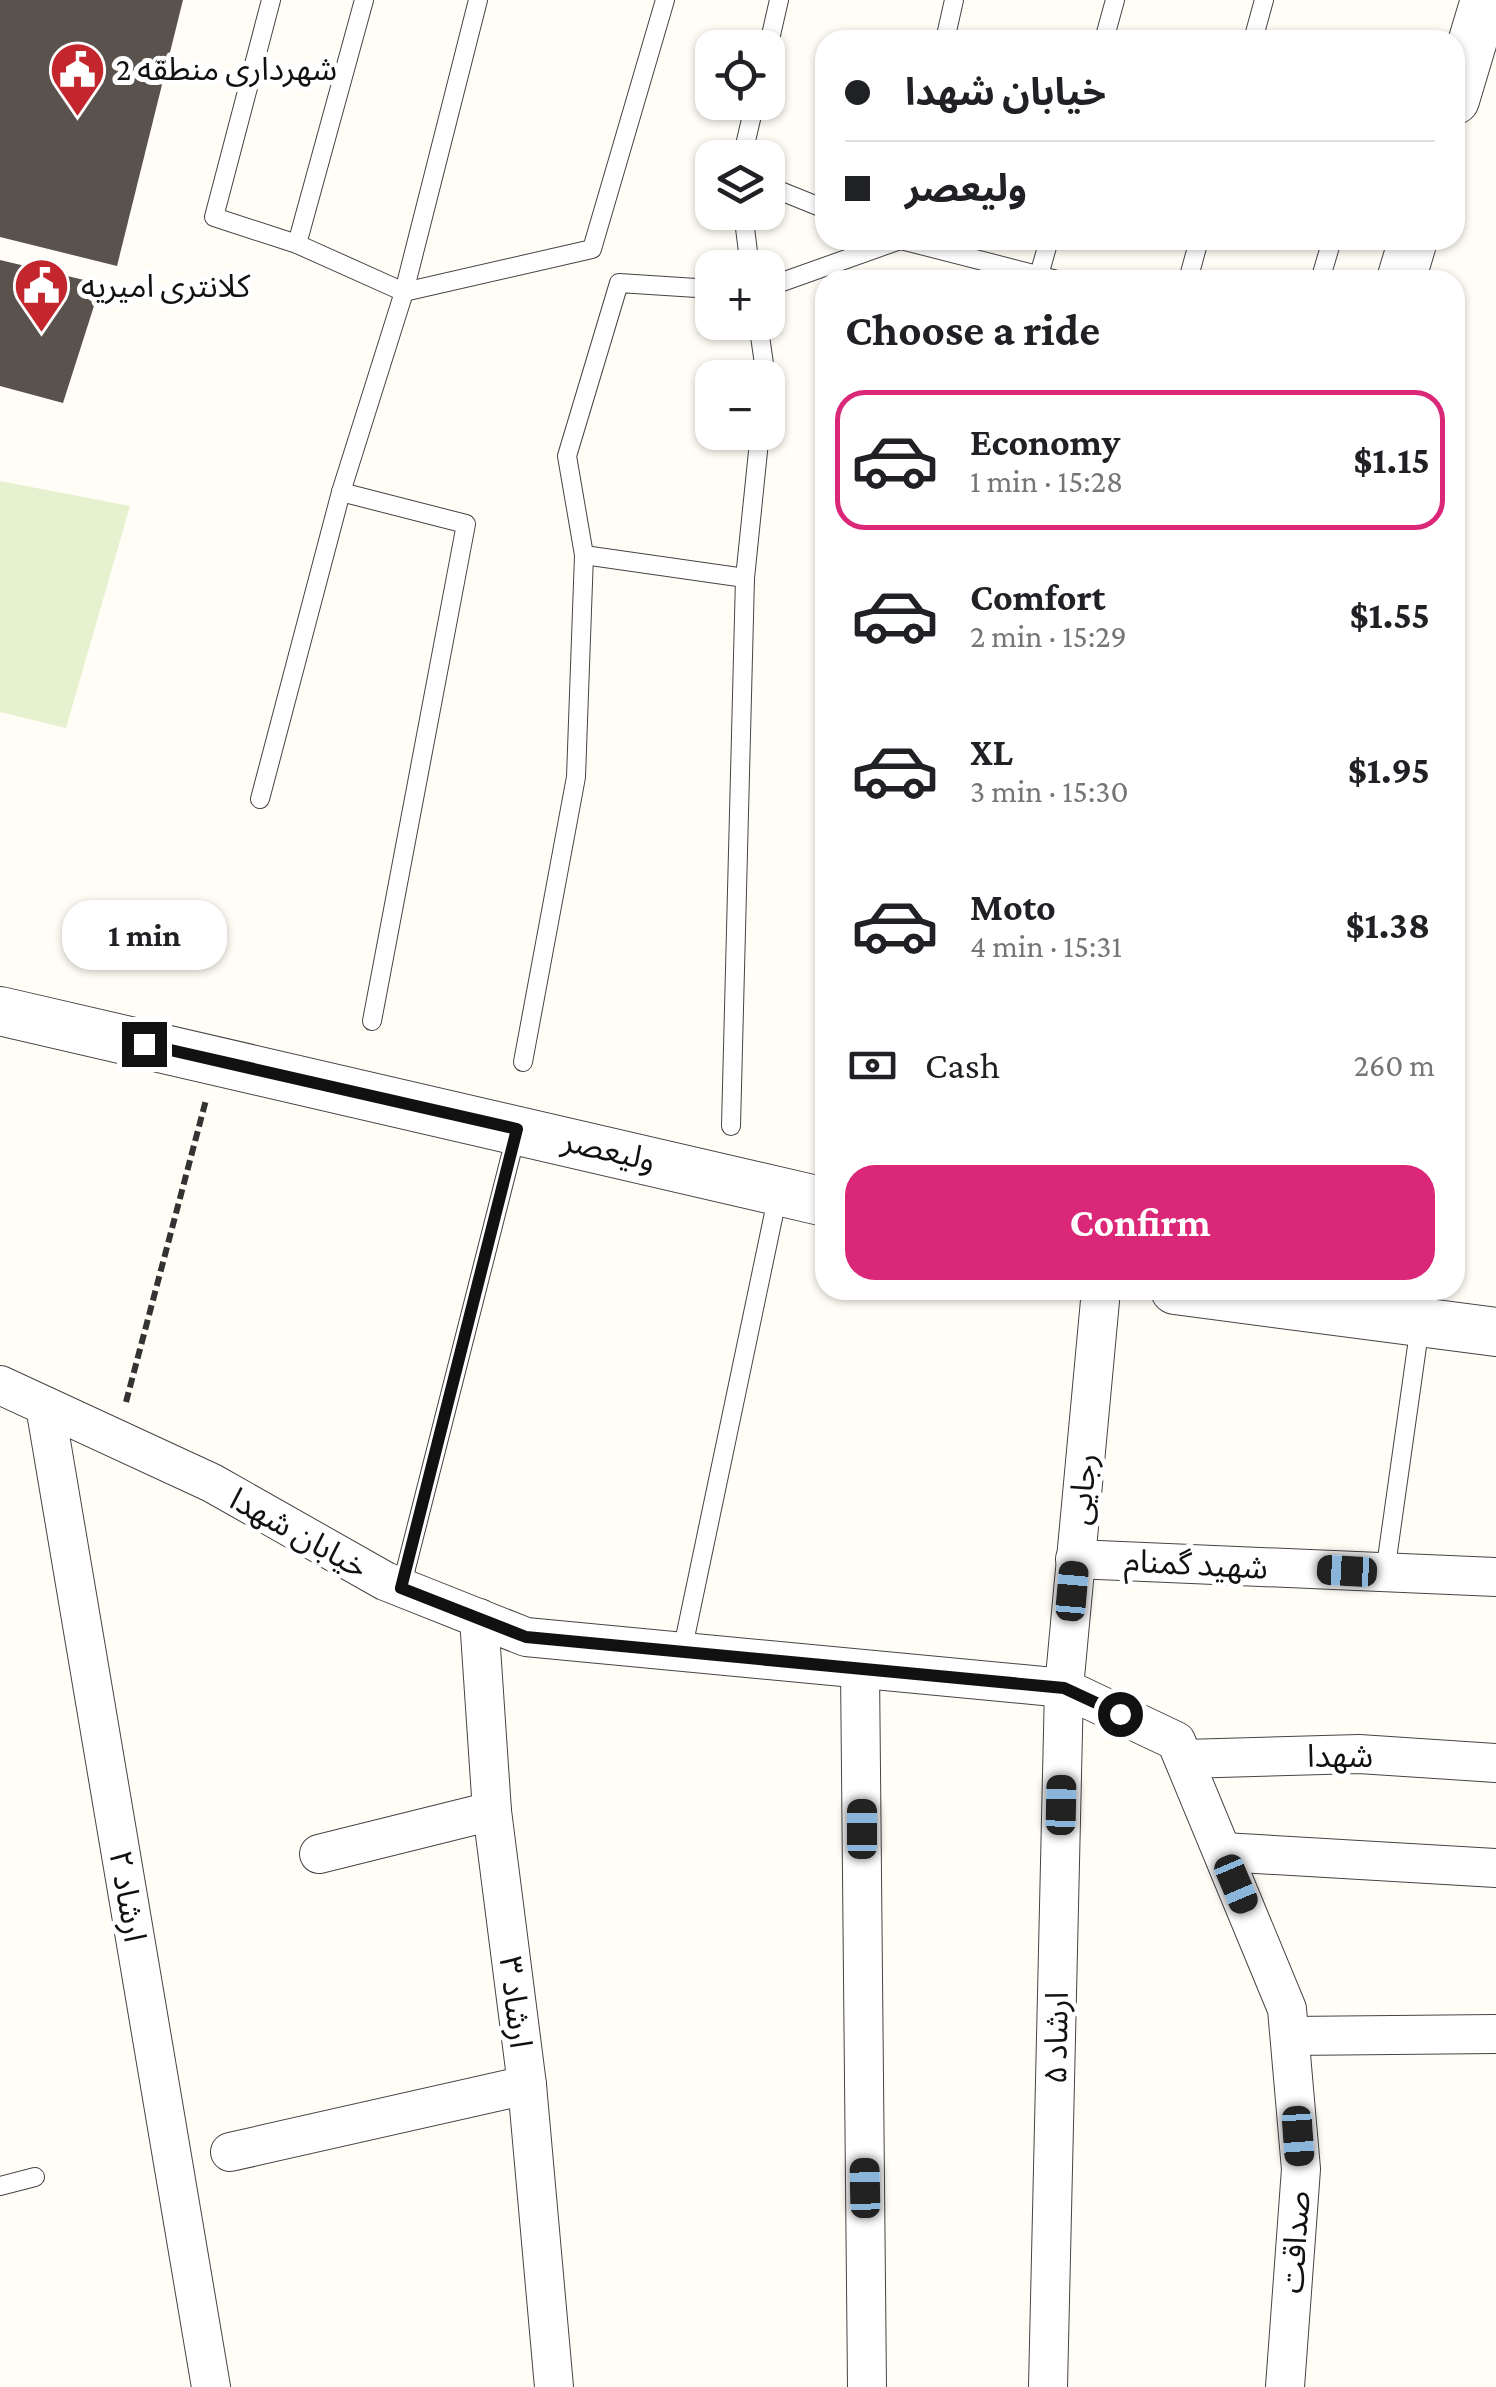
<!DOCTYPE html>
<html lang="en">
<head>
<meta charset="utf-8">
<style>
	:root { --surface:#fff; --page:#f6f6f6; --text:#202124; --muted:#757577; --line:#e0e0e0; --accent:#db2777 }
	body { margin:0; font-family:"Crimson Pro","Noto Sans Arabic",serif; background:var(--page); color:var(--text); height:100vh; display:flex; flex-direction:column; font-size:38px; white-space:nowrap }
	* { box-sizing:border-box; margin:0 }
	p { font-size:32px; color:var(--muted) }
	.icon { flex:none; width:55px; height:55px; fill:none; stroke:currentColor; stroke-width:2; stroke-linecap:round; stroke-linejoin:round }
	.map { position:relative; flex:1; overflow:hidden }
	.details { position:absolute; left:815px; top:270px; width:650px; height:1030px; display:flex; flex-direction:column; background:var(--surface); border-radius:30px; box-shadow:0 2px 8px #0004 }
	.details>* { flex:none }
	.banner { position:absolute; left:815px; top:30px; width:650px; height:220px; border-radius:30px; box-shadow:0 2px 8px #0004; display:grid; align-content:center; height:220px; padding:0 30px; background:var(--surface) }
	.buttons { position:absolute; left:695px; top:30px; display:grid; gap:20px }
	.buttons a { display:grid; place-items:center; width:90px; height:90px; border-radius:20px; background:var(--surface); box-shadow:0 2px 8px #0004; font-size:50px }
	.end { position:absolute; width:45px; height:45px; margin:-22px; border:12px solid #111; background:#fff; box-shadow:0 0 0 5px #fff }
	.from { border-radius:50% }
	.bubble { position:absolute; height:70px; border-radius:30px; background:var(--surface); box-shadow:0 2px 8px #0004; font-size:32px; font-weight:700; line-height:70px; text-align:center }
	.car { position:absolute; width:30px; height:60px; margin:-30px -15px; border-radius:12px; box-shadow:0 0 8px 2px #0007; background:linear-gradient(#222 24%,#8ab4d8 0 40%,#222 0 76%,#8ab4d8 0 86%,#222 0) }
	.banner b { display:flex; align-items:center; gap:35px; height:95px; font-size:38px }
	.banner b+b { border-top:2px solid var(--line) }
	.banner i { width:25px; height:25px; background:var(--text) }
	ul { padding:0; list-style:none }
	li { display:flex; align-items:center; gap:30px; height:140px; margin:0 20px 15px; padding:0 10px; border:5px solid transparent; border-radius:30px }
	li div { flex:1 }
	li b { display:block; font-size:38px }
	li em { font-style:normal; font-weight:700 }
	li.selected { border-color:var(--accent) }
	li>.icon { width:90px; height:90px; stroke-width:1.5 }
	h2 { padding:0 30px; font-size:45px; line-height:120px }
	.pay { display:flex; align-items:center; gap:25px; height:110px; padding:0 30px; font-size:38px }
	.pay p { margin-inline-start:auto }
	.primary-button { display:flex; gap:20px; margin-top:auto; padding:20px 30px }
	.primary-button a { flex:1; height:115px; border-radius:30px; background:var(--accent); color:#fff; font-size:40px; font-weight:700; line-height:115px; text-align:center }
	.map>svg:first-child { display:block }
	.pitch { fill:#e6f2cf }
	.building { fill:#5a524d }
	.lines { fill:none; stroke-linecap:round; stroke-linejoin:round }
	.service-casing { stroke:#444; stroke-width:20 }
	.minor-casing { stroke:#444; stroke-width:40 }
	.tertiary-casing { stroke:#444; stroke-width:50 }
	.path { stroke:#333; stroke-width:6; stroke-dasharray:10 5; stroke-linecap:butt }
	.service { stroke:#fff; stroke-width:18 }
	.minor { stroke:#fff; stroke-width:38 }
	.tertiary { stroke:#fff; stroke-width:48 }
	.route { stroke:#111; stroke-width:12 }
	.labels { text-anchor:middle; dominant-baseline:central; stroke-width:10; stroke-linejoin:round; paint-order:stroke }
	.poi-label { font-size:32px; fill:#111; stroke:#fff; text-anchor:start }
	.street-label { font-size:32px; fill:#111; stroke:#fff }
</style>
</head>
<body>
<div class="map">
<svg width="1496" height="2387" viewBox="0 0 1496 2387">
	<rect width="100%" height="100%" fill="#fffdf5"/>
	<!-- pitch -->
	<polygon class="pitch" points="0,481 130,506 66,728 0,712"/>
	<!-- building -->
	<g class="building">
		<polygon points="0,0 183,0 117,266 0,237"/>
		<polygon points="0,260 101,284 63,403 0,386"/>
	</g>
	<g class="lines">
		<defs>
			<g id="service">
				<polyline points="271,0 214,217 297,244"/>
				<polyline points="364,0 297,244 404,292 592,249 665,0"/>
				<polyline points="945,40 954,0"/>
				<polyline points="1104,40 1115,0"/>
				<polyline points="1253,40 1264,0"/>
				<polyline points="768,48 779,0"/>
				<polyline points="742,158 755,102"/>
				<polyline points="768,186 825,209"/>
				<polyline points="743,212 750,268"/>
				<polyline points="901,240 1057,280"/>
				<polyline points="1039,275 1049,240"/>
				<polyline points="1188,280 1199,240"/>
				<polyline points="1320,280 1332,240"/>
				<polyline points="768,287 900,240"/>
				<polyline points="758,322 766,378"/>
				<polyline points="341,492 466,524 372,1021"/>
				<polyline points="584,555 745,578"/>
				<polyline points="260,799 341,492 404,292 478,0"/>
				<polyline points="523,1062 576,777 584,555 567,456 619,283 712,289"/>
				<polyline points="731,1126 745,578 760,432"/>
				<polyline points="1385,1573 1420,1325"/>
				<polyline points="401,1588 516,1135"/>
				<polyline points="682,1652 778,1194"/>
				<polyline points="0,2186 35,2177"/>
			</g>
			<g id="minor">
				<polyline points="0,1385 212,1483 385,1581 526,1637 1064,1688 1176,1741 1287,2009 1301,2169 1285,2387"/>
				<polyline points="45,1406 211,2387"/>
				<polyline points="1075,1559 1496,1577"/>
				<polyline points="479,1618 492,1811 527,2085 554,2387"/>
				<polyline points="860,1669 867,2387"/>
				<polyline points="1184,1759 1359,1754 1496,1763"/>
				<polyline points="1223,1852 1496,1868"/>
				<polyline points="319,1854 492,1811"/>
				<polyline points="1290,2036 1496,2034"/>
				<polyline points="230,2152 527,2085"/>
				<polyline points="1048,2387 1064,1688 1101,1290"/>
			</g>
			<g id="tertiary">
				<polyline points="1455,100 1485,0"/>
				<polyline points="1401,280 1413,240"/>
				<polyline points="0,1011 825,1202"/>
				<polyline points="1175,1290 1496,1332"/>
			</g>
		</defs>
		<!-- service casing -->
		<use href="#service" class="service-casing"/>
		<!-- minor casing -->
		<use href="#minor" class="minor-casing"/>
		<!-- tertiary casing -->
		<use href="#tertiary" class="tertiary-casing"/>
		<!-- path -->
		<polyline class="path" points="126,1402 206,1100"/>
		<!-- service -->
		<use href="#service" class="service"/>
		<!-- minor -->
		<use href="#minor" class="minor"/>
		<!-- tertiary -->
		<use href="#tertiary" class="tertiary"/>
	</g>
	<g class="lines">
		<!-- route -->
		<polyline class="route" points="144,1044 517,1129 401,1588 526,1637 1064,1688 1120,1714"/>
	</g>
	<!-- icons -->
	<defs>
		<symbol id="civic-pin" viewBox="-11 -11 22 30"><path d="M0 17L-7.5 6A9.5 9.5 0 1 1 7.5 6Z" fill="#c4262e" stroke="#fff"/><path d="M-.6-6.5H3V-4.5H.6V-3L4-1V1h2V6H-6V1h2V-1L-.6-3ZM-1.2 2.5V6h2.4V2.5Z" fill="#fff"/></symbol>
	</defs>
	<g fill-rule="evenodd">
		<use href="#civic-pin" x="46" y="38" width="63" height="86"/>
		<use href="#civic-pin" x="10" y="254" width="63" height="86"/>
	</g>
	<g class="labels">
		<!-- poi labels -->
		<g class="poi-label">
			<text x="116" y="69">شهرداری منطقه 2</text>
			<text x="81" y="286">کلانتری امیریه</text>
		</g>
		<!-- street labels -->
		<g class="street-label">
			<text transform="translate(609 1150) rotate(13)">ولیعصر</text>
			<text transform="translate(1082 1489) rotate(-84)">رجایی</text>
			<text transform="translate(299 1533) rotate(29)">خیابان شهدا</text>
			<text transform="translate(1196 1564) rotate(3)">شهید گمنام</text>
			<text x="1340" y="1756">شهدا</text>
			<text transform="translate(128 1896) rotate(80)">ارشاد ۲</text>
			<text transform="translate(516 2002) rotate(83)">ارشاد ۳</text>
			<text transform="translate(1056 2038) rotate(-89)">ارشاد ۵</text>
			<text transform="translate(1295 2242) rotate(-86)">صداقت</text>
		</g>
	</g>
</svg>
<div class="buttons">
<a><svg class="icon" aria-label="locate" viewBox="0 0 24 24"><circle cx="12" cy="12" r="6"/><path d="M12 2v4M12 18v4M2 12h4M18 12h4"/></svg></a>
<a><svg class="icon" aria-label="layers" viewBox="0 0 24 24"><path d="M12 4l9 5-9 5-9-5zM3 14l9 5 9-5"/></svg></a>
<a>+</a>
<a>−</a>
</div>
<i class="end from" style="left:1120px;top:1714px"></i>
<i class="end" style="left:144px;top:1044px"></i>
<div class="bubble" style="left:62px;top:900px;width:165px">1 min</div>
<i class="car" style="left:1347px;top:1571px;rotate:273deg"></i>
<i class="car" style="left:1072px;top:1591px;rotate:5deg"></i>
<i class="car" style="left:1061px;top:1805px;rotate:1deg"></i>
<i class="car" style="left:862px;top:1829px;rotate:0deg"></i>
<i class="car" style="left:1236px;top:1884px;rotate:157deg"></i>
<i class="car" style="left:1298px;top:2136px;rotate:176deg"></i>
<i class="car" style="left:865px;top:2188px;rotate:359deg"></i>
<div class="banner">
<b><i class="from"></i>خیابان شهدا</b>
<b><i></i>ولیعصر</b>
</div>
<section class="details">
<h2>Choose a ride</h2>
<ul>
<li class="selected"><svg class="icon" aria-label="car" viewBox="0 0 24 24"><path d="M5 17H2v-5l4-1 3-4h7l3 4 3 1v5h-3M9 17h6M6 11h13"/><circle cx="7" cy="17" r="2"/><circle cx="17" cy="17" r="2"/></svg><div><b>Economy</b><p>1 min · 15:28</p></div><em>$1.15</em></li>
<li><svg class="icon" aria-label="car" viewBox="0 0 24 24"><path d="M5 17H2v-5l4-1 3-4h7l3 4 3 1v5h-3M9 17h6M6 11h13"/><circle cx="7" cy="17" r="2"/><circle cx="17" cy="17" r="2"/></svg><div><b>Comfort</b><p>2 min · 15:29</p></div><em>$1.55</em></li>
<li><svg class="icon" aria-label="car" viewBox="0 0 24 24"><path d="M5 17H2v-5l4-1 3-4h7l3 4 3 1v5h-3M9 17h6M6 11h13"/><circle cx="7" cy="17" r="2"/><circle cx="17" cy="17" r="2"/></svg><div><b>XL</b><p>3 min · 15:30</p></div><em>$1.95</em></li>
<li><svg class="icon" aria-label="car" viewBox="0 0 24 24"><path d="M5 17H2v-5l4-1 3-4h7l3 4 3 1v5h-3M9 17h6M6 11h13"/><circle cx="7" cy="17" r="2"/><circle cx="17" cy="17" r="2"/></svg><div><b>Moto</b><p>4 min · 15:31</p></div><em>$1.38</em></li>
</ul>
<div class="pay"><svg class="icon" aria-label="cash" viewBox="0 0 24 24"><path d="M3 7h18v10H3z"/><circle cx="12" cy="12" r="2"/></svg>Cash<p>260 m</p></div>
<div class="primary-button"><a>Confirm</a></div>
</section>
</div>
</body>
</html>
